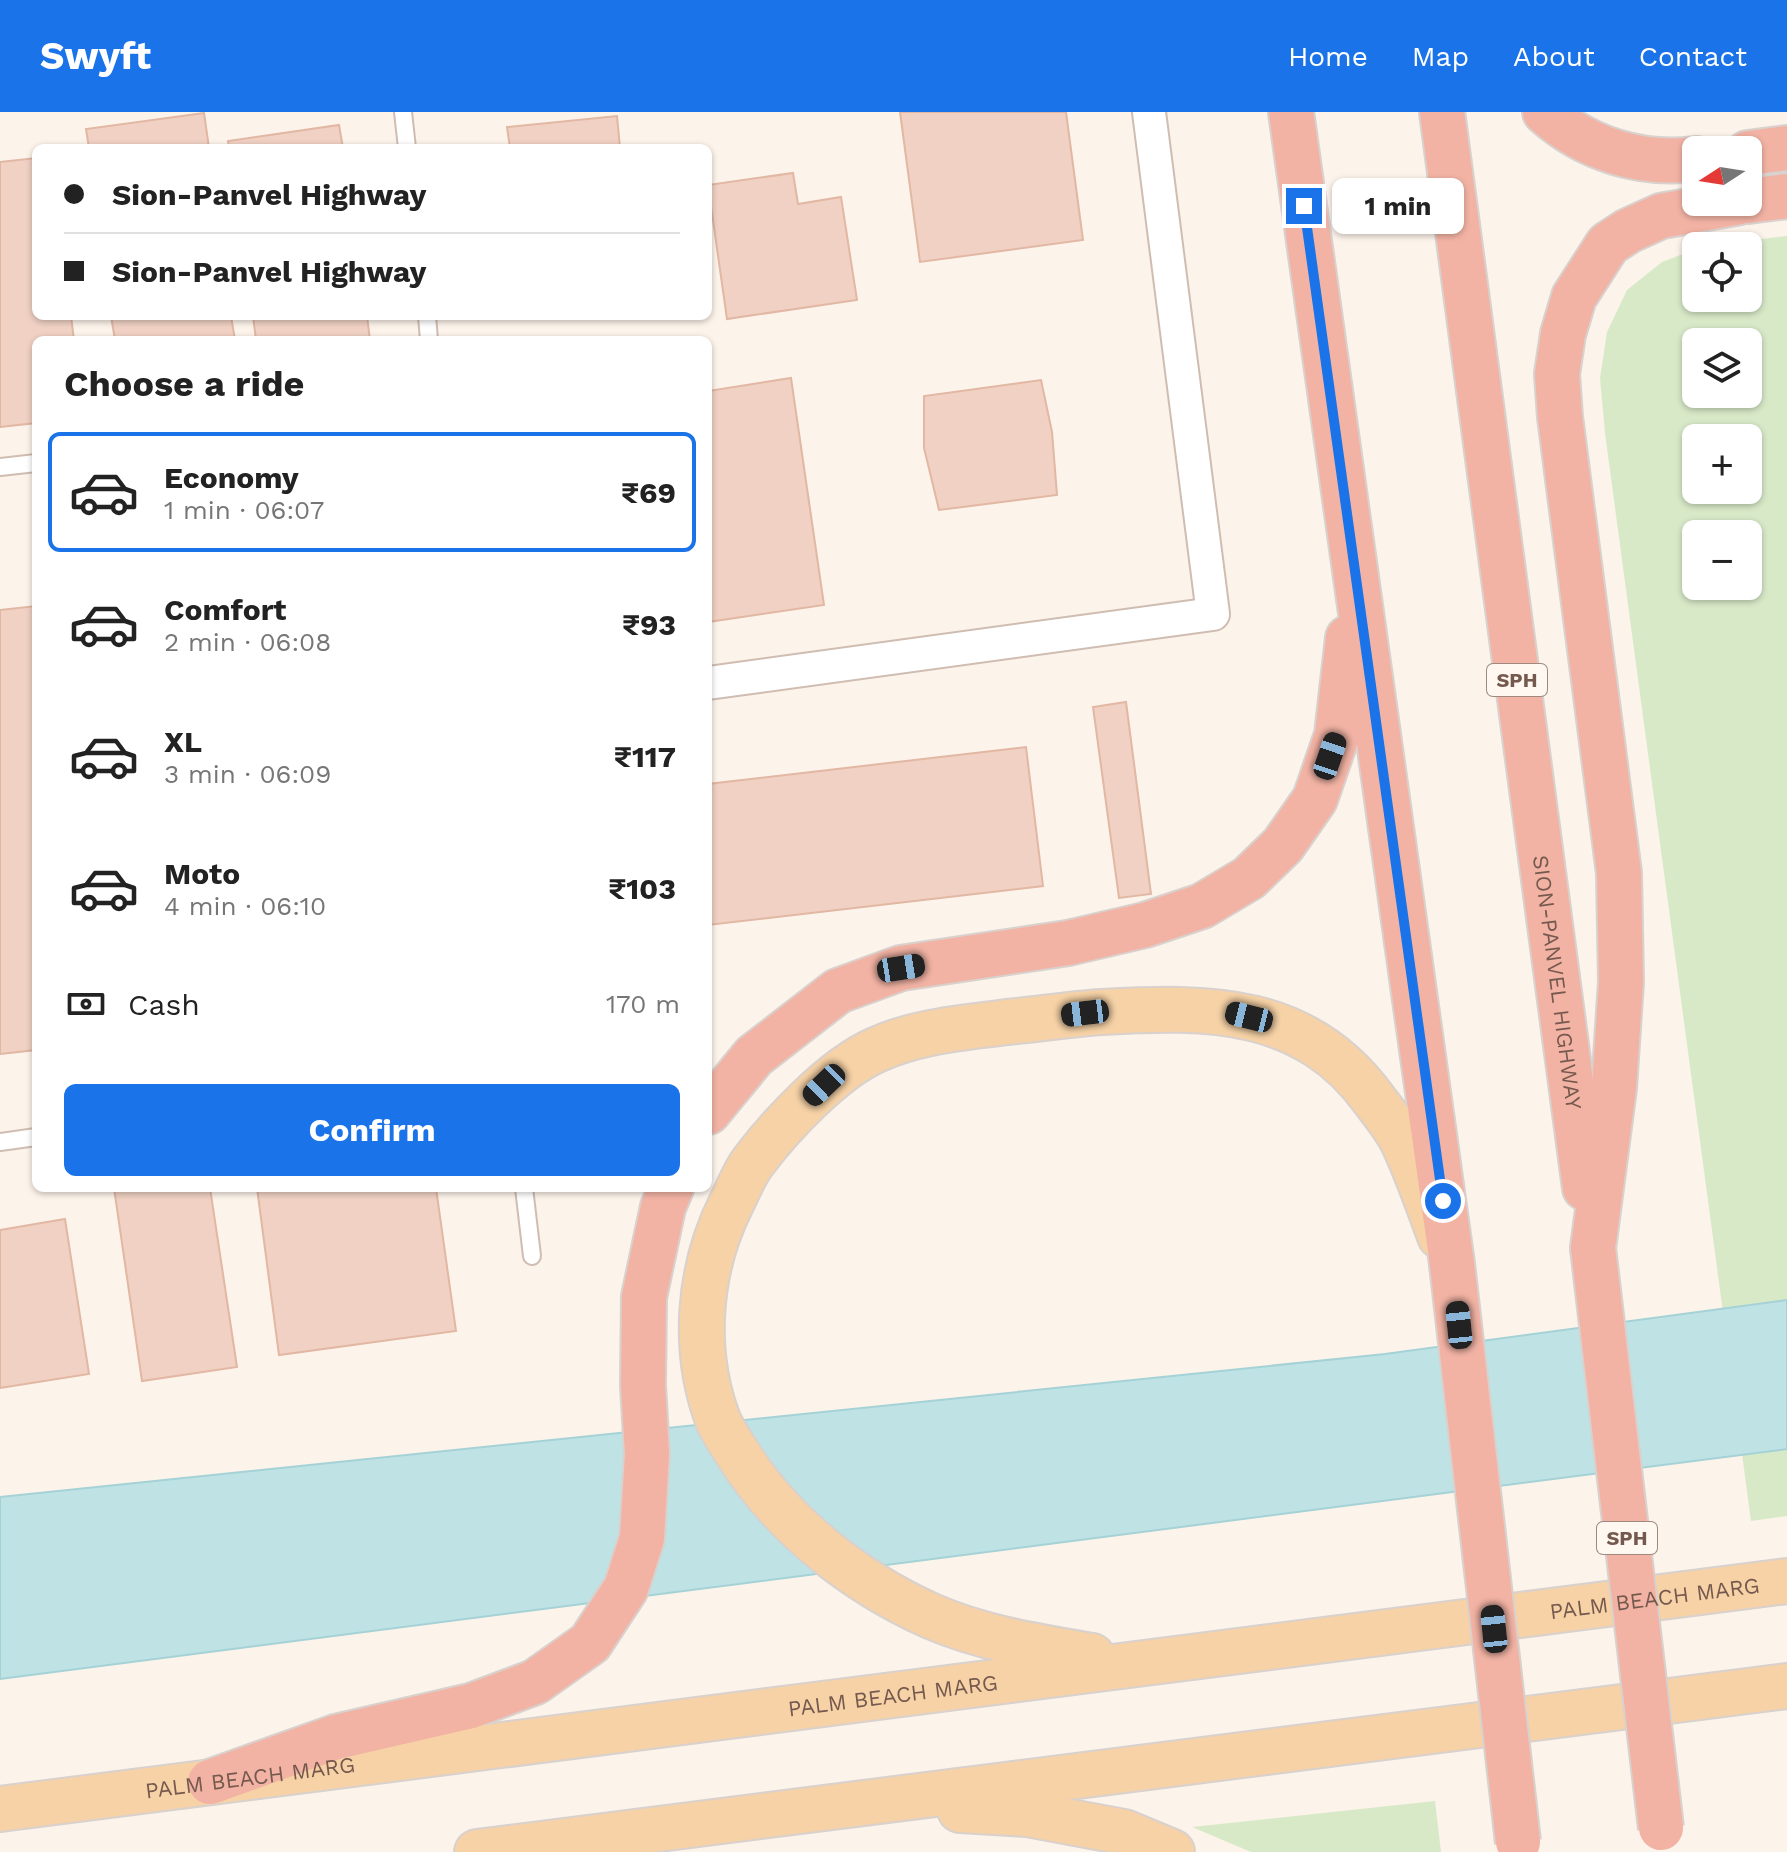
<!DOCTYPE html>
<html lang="en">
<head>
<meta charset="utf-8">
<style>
	:root { --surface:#fff; --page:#f2f2f2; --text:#222; --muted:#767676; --line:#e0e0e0; --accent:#1a73e8 }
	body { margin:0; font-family:"Work Sans",sans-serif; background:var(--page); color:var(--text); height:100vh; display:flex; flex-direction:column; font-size:30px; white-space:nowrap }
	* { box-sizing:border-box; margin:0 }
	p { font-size:26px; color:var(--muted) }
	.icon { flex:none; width:44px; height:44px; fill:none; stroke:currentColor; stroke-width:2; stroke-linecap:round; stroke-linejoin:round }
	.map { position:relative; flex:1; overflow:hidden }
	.drawer { position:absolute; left:32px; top:224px; width:680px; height:856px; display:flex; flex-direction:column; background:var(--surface); border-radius:12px; box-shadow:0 2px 6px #0004 }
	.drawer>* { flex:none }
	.top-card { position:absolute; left:32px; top:32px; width:680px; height:176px; border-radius:12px; box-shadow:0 2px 6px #0004; display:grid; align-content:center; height:176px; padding:0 32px; background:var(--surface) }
	.needle { width:52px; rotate:258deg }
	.tools { position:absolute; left:1682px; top:24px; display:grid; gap:16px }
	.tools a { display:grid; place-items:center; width:80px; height:80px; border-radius:12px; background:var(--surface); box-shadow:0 2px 6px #0004; font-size:40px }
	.end { position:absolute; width:36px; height:36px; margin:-18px; border:10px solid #1a73e8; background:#fff; box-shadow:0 0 0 4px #fff }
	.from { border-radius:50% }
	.bubble { position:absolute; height:56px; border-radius:12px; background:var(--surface); box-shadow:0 2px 6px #0004; font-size:26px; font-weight:700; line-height:56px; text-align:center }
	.car { position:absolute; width:24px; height:48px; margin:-24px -12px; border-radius:10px; box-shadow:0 0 6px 2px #0007; background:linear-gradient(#222 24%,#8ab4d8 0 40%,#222 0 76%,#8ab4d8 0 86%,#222 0) }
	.top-card b { display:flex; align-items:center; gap:28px; height:76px; font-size:30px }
	.top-card b+b { border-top:2px solid var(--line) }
	.top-card i { width:20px; height:20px; background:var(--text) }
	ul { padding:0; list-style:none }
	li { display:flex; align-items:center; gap:24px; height:120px; margin:0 16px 12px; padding:0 16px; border:4px solid transparent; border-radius:12px }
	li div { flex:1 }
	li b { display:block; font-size:30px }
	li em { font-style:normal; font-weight:700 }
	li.on { border-color:var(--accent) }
	li>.icon { width:72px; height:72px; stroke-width:1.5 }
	h2 { padding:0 32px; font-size:36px; line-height:96px }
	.pay { display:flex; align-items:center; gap:20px; height:88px; padding:0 32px; font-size:30px }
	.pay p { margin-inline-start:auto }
	.primary-button { display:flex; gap:16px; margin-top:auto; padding:16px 32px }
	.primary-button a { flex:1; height:92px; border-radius:12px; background:var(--accent); color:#fff; font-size:32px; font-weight:700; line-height:92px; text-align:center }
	header { display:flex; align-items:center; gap:48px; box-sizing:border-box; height:112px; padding:0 40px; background:var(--accent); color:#fff }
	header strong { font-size:38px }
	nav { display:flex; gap:44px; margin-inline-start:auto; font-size:28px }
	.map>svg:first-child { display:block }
	.green { fill:#d8e9c8; fill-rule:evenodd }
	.water { fill:#bfe2e5; stroke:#a5d2d6; stroke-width:2 }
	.building { fill:#f0d1c3; stroke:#e2b7a4; stroke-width:2 }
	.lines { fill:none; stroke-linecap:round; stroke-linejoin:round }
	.service-casing { stroke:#d0bdb2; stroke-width:20 }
	.minor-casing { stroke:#d0bdb2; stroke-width:36 }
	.primary-casing { stroke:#d9d1cd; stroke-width:48 }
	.motorway-casing { stroke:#d9d1cd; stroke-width:48 }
	.service { stroke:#fff; stroke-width:16 }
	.minor { stroke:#fff; stroke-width:32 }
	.primary { stroke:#f6d2a6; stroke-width:44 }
	.motorway { stroke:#f2b3a4; stroke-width:44 }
	.motorway-bridge-casing { stroke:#d9d1cd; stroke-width:48; stroke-linecap:butt }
	.motorway-bridge { stroke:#f2b3a4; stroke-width:44 }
	.route { stroke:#1a73e8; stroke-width:10 }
	.labels { text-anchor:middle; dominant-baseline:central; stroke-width:8; stroke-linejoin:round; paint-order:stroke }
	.shield { fill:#fef8f0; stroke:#9f897f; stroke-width:2 }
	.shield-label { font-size:20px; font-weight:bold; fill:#76594e }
	.street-label { font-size:22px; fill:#76594e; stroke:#fef8f0 }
</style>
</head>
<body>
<header>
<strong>Swyft</strong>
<nav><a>Home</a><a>Map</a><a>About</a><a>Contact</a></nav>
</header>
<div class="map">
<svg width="1787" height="1740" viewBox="0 0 1787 1740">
	<rect width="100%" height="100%" fill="#fcf3ea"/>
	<!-- green -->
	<g class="green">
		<path d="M1787,124V1404L1751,1409L1605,321L1600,266L1607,220L1627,178L1662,150L1696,137V186H1748V134H1705ZM1696,230H1748V282H1696ZM1696,326H1748V378H1696ZM1696,422H1748V474H1696Z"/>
		<polygon points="1435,1689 1441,1740 1251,1740 1192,1715"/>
	</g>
	<!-- water -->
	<polygon class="water" points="1787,1188 1787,1337 0,1567 0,1385 1385,1242"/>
	<!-- building -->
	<g class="building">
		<polygon points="900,0 1066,0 1083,128 920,150"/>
		<polygon points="204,1 209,36 89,36 86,17"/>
		<polygon points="617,4 620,36 510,36 507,15"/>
		<polygon points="339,13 343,36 229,36 228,29"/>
		<polygon points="36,46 36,204 71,204 74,228 36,228 36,311 0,315 0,50"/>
		<polygon points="793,61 798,92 841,85 857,188 727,207 708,73"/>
		<polygon points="111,204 231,204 235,228 115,228"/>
		<polygon points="253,204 367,204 370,228 256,228"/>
		<polygon points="791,266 824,493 708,510 708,279"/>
		<polygon points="1041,268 1052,320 1057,383 939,398 924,336 924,284"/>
		<polygon points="36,494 36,938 0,942 0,498"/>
		<polygon points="1126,590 1151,782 1119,786 1093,595"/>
		<polygon points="1026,635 1043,774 708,813 708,672"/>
		<polygon points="114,1076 210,1076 237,1255 142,1269"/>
		<polygon points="257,1076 436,1076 456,1219 279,1243"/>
		<polygon points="65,1107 89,1262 0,1276 0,1118"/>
	</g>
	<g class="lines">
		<defs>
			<g id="service">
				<polyline points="403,0 407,36"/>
				<polyline points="427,204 429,228"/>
				<polyline points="0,355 36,351"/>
				<polyline points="0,1030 36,1025"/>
				<polyline points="524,1076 532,1144"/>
			</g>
			<polyline id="minor" points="708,571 1213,502 1149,0"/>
			<g id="primary">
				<path d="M1092,1544C1038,1535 981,1526 931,1504C855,1470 782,1413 738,1342C731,1331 723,1320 718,1308C692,1239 698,1158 731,1092C738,1078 744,1062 753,1050C781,1013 833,957 876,938C917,919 963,916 1007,910C1039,907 1071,902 1102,900C1209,894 1306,893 1375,989C1384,1001 1395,1014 1402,1028C1417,1059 1428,1092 1440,1124"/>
				<path id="s1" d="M0,1697L1787,1469"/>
				<polyline points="960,1698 1027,1702 1124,1720 1172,1740"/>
				<polyline points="477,1740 1787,1574"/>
			</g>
			<g id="motorway">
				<polyline points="1291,0 1452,1152"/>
				<path id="s2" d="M1442,0L1585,1076"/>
				<path d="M1545,0C1586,37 1641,54 1696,47"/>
				<polyline points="1748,41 1787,36"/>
				<polyline points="1748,89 1787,84"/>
				<polyline points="708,1000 754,944 838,879 901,856 1068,831 1145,813 1202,794 1249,766 1283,733 1315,687 1337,623 1348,526"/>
				<polyline points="1593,1136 1614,976 1621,870 1619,761 1560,305 1557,262 1563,222 1574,185 1608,132 1628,119 1661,104 1740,90"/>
				<polyline points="210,1670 336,1625 471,1594 535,1570 590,1531 626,1476 642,1426 647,1342 643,1273 644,1185 663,1095 671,1076"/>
			</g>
		</defs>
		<!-- service casing -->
		<use href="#service" class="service-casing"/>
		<!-- minor casing -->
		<use href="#minor" class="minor-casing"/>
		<!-- primary casing -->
		<use href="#primary" class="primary-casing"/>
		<!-- motorway casing -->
		<use href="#motorway" class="motorway-casing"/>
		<!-- service -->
		<use href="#service" class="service"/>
		<!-- minor -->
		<use href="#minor" class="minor"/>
		<!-- primary -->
		<use href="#primary" class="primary"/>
		<!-- motorway -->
		<use href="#motorway" class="motorway"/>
		<defs>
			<g id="motorway-bridge">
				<polyline points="1593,1136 1661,1716"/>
				<polyline points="1452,1152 1518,1730"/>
			</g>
		</defs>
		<!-- motorway-bridge casing -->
		<use href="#motorway-bridge" class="motorway-bridge-casing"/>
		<!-- motorway-bridge -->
		<use href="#motorway-bridge" class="motorway-bridge"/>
	</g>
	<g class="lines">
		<!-- route -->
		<polyline class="route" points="1304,94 1443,1089"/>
	</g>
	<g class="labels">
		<!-- shield labels -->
		<g class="shield">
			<rect x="1487" y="552" width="60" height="32" rx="6"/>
			<rect x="1597" y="1410" width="60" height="32" rx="6"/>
		</g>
		<g class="shield-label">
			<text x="1517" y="568">SPH</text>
			<text x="1627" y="1426">SPH</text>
		</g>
		<!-- street labels -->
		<g class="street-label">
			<text stroke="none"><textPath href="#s2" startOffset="878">SION-PANVEL HIGHWAY</textPath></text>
			<text stroke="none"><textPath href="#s1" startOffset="1668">PALM BEACH MARG</textPath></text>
			<text stroke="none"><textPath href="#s1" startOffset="900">PALM BEACH MARG</textPath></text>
			<text stroke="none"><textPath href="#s1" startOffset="252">PALM BEACH MARG</textPath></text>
		</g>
	</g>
</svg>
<div class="tools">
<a><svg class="needle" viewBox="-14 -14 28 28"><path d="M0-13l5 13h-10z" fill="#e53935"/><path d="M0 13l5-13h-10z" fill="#767676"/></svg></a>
<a><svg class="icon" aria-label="locate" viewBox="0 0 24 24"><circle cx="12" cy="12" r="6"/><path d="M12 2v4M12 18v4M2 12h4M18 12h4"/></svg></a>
<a><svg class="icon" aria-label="layers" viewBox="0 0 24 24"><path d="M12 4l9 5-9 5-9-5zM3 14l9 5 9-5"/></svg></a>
<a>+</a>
<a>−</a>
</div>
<i class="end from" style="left:1443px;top:1089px"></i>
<i class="end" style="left:1304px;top:94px"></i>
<div class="bubble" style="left:1332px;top:66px;width:132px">1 min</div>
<i class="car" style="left:1330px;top:644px;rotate:19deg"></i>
<i class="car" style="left:901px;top:856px;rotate:81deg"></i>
<i class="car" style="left:1085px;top:901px;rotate:263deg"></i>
<i class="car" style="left:1249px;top:905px;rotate:284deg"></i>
<i class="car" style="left:824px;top:973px;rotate:226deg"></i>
<i class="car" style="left:1459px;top:1213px;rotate:354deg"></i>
<i class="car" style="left:1494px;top:1517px;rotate:354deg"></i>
<div class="top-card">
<b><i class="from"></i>Sion-Panvel Highway</b>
<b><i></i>Sion-Panvel Highway</b>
</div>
<section class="drawer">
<h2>Choose a ride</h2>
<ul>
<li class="on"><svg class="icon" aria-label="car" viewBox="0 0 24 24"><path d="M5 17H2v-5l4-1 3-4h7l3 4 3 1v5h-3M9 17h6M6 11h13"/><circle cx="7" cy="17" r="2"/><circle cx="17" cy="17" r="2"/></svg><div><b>Economy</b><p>1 min · 06:07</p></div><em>₹69</em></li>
<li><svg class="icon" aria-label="car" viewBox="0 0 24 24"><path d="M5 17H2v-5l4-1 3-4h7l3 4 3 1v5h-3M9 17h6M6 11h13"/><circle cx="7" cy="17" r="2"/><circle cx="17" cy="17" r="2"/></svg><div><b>Comfort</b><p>2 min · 06:08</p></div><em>₹93</em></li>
<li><svg class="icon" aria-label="car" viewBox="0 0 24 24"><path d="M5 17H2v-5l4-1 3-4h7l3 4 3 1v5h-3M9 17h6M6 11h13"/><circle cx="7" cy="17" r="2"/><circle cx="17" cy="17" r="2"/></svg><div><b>XL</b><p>3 min · 06:09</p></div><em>₹117</em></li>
<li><svg class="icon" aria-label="car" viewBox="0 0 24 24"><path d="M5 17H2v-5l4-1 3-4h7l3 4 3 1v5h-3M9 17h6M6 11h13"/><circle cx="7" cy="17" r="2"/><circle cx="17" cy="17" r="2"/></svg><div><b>Moto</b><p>4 min · 06:10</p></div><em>₹103</em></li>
</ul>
<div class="pay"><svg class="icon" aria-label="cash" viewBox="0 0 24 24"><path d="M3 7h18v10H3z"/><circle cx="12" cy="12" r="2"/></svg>Cash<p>170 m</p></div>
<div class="primary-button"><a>Confirm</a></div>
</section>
</div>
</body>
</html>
